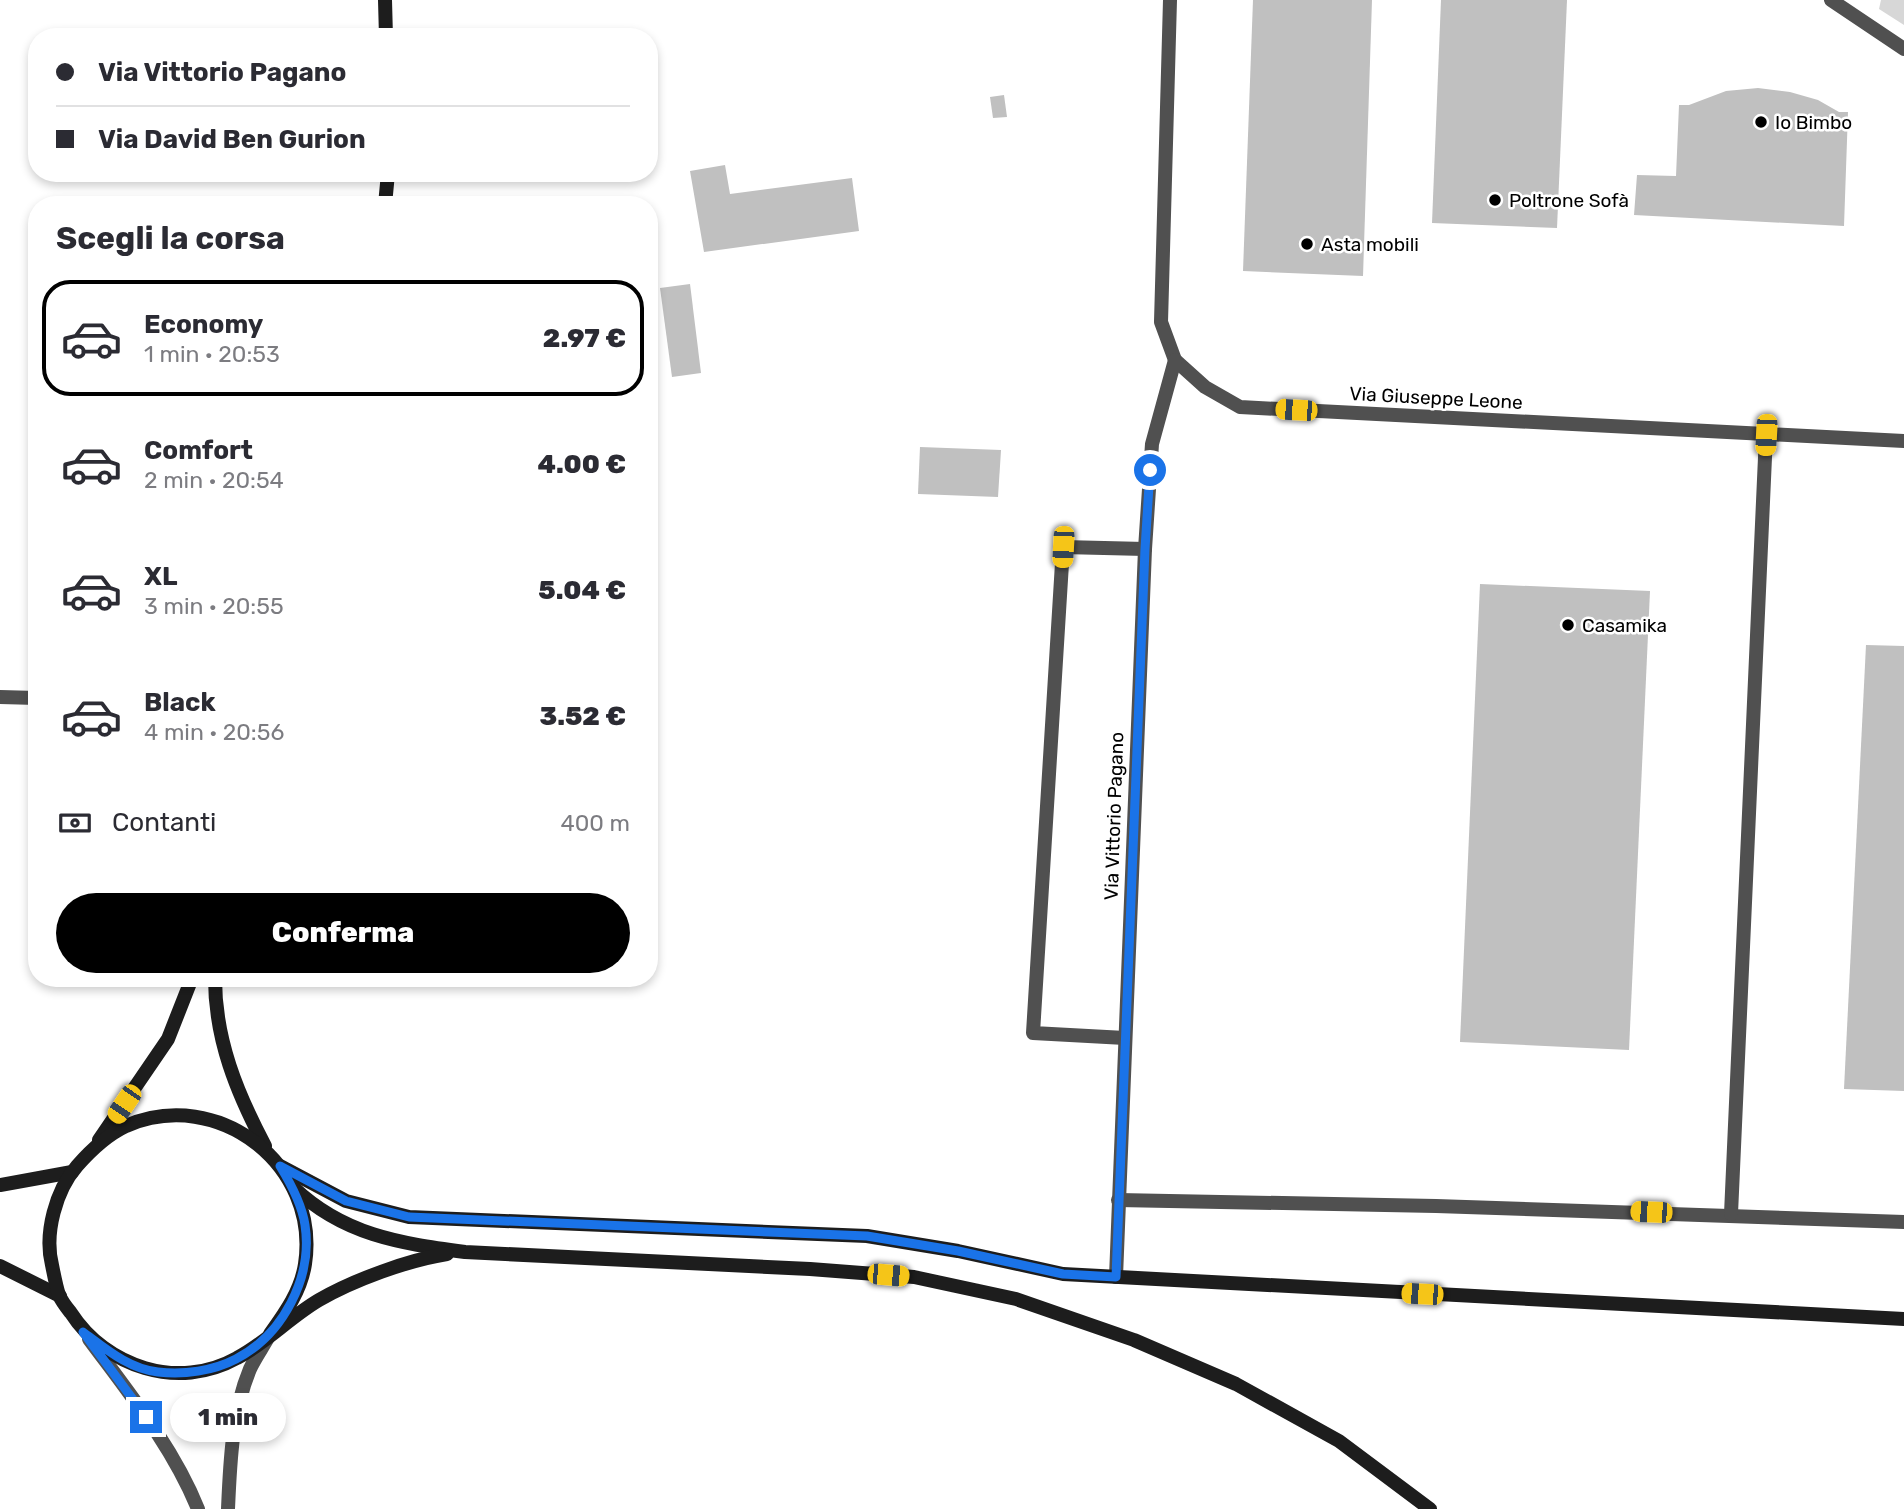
<!DOCTYPE html>
<html lang="it">
<head>
<meta charset="utf-8">
<style>
	:root { --surface:#fff; --page:#f7f7f7; --text:#2b2b33; --muted:#7c7c81; --line:#e1e1e2; --accent:#000 }
	body { margin:0; font-family:Rubik,sans-serif; background:var(--page); color:var(--text); height:100vh; display:flex; flex-direction:column; font-size:26px; white-space:nowrap }
	* { box-sizing:border-box; margin:0 }
	p { font-size:23px; color:var(--muted) }
	.icon { flex:none; width:38px; height:38px; fill:none; stroke:currentColor; stroke-width:2; stroke-linecap:round; stroke-linejoin:round }
	.map { position:relative; flex:1; overflow:hidden }
	.side { position:absolute; left:28px; top:196px; width:630px; height:791px; display:flex; flex-direction:column; background:var(--surface); border-radius:28px; box-shadow:0 4px 10px #0003 }
	.side>* { flex:none }
	.banner { position:absolute; left:28px; top:28px; width:630px; height:154px; border-radius:28px; box-shadow:0 4px 10px #0003; display:grid; align-content:center; height:154px; padding:0 28px; background:var(--surface) }
	.end { position:absolute; width:32px; height:32px; margin:-16px; border:9px solid #1a73e8; background:#fff; box-shadow:0 0 0 4px #fff }
	.from { border-radius:50% }
	.bubble { position:absolute; height:49px; border-radius:24px; background:var(--surface); box-shadow:0 4px 10px #0003; font-size:23px; font-weight:800; line-height:49px; text-align:center }
	.car { position:absolute; width:21px; height:42px; margin:-21px -10px; border-radius:9px; box-shadow:0 0 5px 2px #0007; background:linear-gradient(#f5c518 24%,#345 0 40%,#f5c518 0 76%,#345 0 86%,#f5c518 0) }
	.banner b { display:flex; align-items:center; gap:24px; height:66px; font-size:26px }
	.banner b+b { border-top:2px solid var(--line) }
	.banner i { width:18px; height:18px; background:var(--text) }
	ul { padding:0; list-style:none }
	li { display:flex; align-items:center; gap:21px; height:116px; margin:0 14px 10px; padding:0 14px; border:4px solid transparent; border-radius:28px }
	li div { flex:1 }
	li b { display:block; font-size:26px }
	li em { font-style:normal; font-weight:800 }
	li.active { border-color:var(--accent) }
	li>.icon { width:63px; height:63px; stroke-width:1.5 }
	h2 { padding:0 28px; font-size:32px; line-height:84px }
	.pay { display:flex; align-items:center; gap:18px; height:77px; padding:0 28px; font-size:26px }
	.pay p { margin-inline-start:auto }
	.primary-button { display:flex; gap:14px; margin-top:auto; padding:14px 28px }
	.primary-button a { flex:1; height:80px; border-radius:42px; background:var(--accent); color:#fff; font-size:28px; font-weight:800; line-height:80px; text-align:center }
	.map>svg:first-child { display:block }
	.green { fill:#d7d7d7 }
	.building { fill:#c0c0c0 }
	.lines { fill:none; stroke-linecap:round; stroke-linejoin:round }
	.lane { stroke:#505050; stroke-width:14 }
	.street { stroke:#505050; stroke-width:14 }
	.secondary { stroke:#1d1d1d; stroke-width:14 }
	.route { stroke:#1a73e8; stroke-width:9 }
	.poi-dot { fill:#000; stroke:#fff; stroke-width:2.5 }
	.labels { text-anchor:middle; dominant-baseline:central; stroke-width:5; stroke-linejoin:round; paint-order:stroke }
	.poi-label { font-size:19px; fill:#000; stroke:#fff; text-anchor:start }
	.street-label { font-size:19px; fill:#000; stroke:#fff }
</style>
</head>
<body>
<div class="map">
<svg width="1904" height="1509" viewBox="0 0 1904 1509">
	<rect width="100%" height="100%" fill="#fff"/>
	<!-- green -->
	<polygon class="green" points="1881,0 1904,0 1904,25 1879,9"/>
	<!-- building -->
	<g class="building">
		<polygon points="1253,0 1372,0 1363,276 1243,271"/>
		<polygon points="1441,0 1567,0 1557,228 1432,223"/>
		<polygon points="1758,88 1790,92 1818,100 1839,112 1848,112 1844,226 1634,215 1637,175 1676,176 1679,105 1689,105 1726,91"/>
		<polygon points="1004,95 1007,117 993,118 990,97"/>
		<polygon points="725,165 730,194 852,178 859,231 704,252 690,171"/>
		<polygon points="690,284 701,373 672,377 660,288"/>
		<polygon points="920,447 1001,450 998,497 918,494"/>
		<polygon points="1480,584 1650,591 1629,1050 1460,1042"/>
		<polygon points="1866,645 1904,646 1904,1091 1844,1089"/>
	</g>
	<g class="lines">
		<!-- lane -->
		<polyline class="lane" points="1125,1038 1033,1033 1063,547 1145,549"/>
		<!-- street -->
		<g class="street">
			<polyline points="1170,0 1161,322 1175,360 1205,387 1240,407 1904,441"/>
			<polyline points="1831,0 1904,49"/>
			<polyline points="0,697 37,698"/>
			<polyline points="1118,1200 1436,1206 1904,1222"/>
			<polyline points="1731,1214 1766,435"/>
			<polyline points="1116,1277 1145,549 1152,444 1175,360"/>
			<path d="M89,1339C129,1393 173,1447 198,1509"/>
			<path d="M228,1509C230,1463 232,1412 250,1369C255,1358 263,1347 269,1336"/>
		</g>
		<!-- secondary -->
		<g class="secondary">
			<polyline points="385,0 386,37"/>
			<polyline points="385,205 388,173"/>
			<path d="M215,978C215,1040 237,1093 265,1146"/>
			<polyline points="99,1140 168,1039 192,978"/>
			<polyline points="280,1166 346,1201 409,1217 867,1236 958,1251 1063,1274 1904,1319"/>
			<polyline points="0,1185 72,1172"/>
			<path d="M293,1187C343,1235 399,1243 465,1252L810,1269L914,1277L1016,1299L1134,1340L1236,1384L1339,1441L1430,1509"/>
			<polyline points="0,1266 60,1296"/>
			<path d="M270,1334C285,1313 301,1291 305,1264C320,1165 218,1086 126,1126C107,1135 91,1150 77,1166C56,1190 44,1233 52,1265C54,1275 56,1286 59,1295C62,1302 67,1308 71,1313C106,1367 178,1391 237,1358C266,1343 290,1317 319,1300C354,1280 408,1260 447,1254"/>
		</g>
	</g>
	<g class="lines">
		<!-- route -->
		<path class="route" d="M146,1417L83,1332C106,1349 129,1369 158,1372C184,1375 213,1371 236,1359C283,1335 313,1277 305,1225C302,1204 291,1184 280,1166L346,1201L409,1217L867,1236L958,1251L1063,1274L1116,1277L1145,549L1150,470"/>
	</g>
	<!-- markers -->
	<g class="poi-dot">
		<circle cx="1761" cy="122" r="7"/>
		<circle cx="1495" cy="200" r="7"/>
		<circle cx="1307" cy="244" r="7"/>
		<circle cx="1568" cy="625" r="7"/>
	</g>
	<g class="labels">
		<!-- poi labels -->
		<g class="poi-label">
			<text x="1775" y="122">Io Bimbo</text>
			<text x="1509" y="200">Poltrone Sofà</text>
			<text x="1321" y="244">Asta mobili</text>
			<text x="1582" y="625">Casamika</text>
		</g>
		<!-- street labels -->
		<g class="street-label">
			<text transform="translate(1436 398) rotate(3)">Via Giuseppe Leone</text>
			<text transform="translate(1114 816) rotate(-88)">Via Vittorio Pagano</text>
		</g>
	</g>
</svg>
<i class="end from" style="left:1150px;top:470px"></i>
<i class="end" style="left:146px;top:1417px"></i>
<div class="bubble" style="left:170px;top:1393px;width:116px">1 min</div>
<i class="car" style="left:1296px;top:410px;rotate:273deg"></i>
<i class="car" style="left:1766px;top:435px;rotate:183deg"></i>
<i class="car" style="left:1063px;top:547px;rotate:183deg"></i>
<i class="car" style="left:124px;top:1104px;rotate:214deg"></i>
<i class="car" style="left:1651px;top:1212px;rotate:272deg"></i>
<i class="car" style="left:888px;top:1275px;rotate:95deg"></i>
<i class="car" style="left:1422px;top:1294px;rotate:273deg"></i>
<div class="banner">
<b><i class="from"></i>Via Vittorio Pagano</b>
<b><i></i>Via David Ben Gurion</b>
</div>
<section class="side">
<h2>Scegli la corsa</h2>
<ul>
<li class="active"><svg class="icon" aria-label="car" viewBox="0 0 24 24"><path d="M5 17H2v-5l4-1 3-4h7l3 4 3 1v5h-3M9 17h6M6 11h13"/><circle cx="7" cy="17" r="2"/><circle cx="17" cy="17" r="2"/></svg><div><b>Economy</b><p>1 min · 20:53</p></div><em>2.97 €</em></li>
<li><svg class="icon" aria-label="car" viewBox="0 0 24 24"><path d="M5 17H2v-5l4-1 3-4h7l3 4 3 1v5h-3M9 17h6M6 11h13"/><circle cx="7" cy="17" r="2"/><circle cx="17" cy="17" r="2"/></svg><div><b>Comfort</b><p>2 min · 20:54</p></div><em>4.00 €</em></li>
<li><svg class="icon" aria-label="car" viewBox="0 0 24 24"><path d="M5 17H2v-5l4-1 3-4h7l3 4 3 1v5h-3M9 17h6M6 11h13"/><circle cx="7" cy="17" r="2"/><circle cx="17" cy="17" r="2"/></svg><div><b>XL</b><p>3 min · 20:55</p></div><em>5.04 €</em></li>
<li><svg class="icon" aria-label="car" viewBox="0 0 24 24"><path d="M5 17H2v-5l4-1 3-4h7l3 4 3 1v5h-3M9 17h6M6 11h13"/><circle cx="7" cy="17" r="2"/><circle cx="17" cy="17" r="2"/></svg><div><b>Black</b><p>4 min · 20:56</p></div><em>3.52 €</em></li>
</ul>
<div class="pay"><svg class="icon" aria-label="cash" viewBox="0 0 24 24"><path d="M3 7h18v10H3z"/><circle cx="12" cy="12" r="2"/></svg>Contanti<p>400 m</p></div>
<div class="primary-button"><a>Conferma</a></div>
</section>
</div>
</body>
</html>
